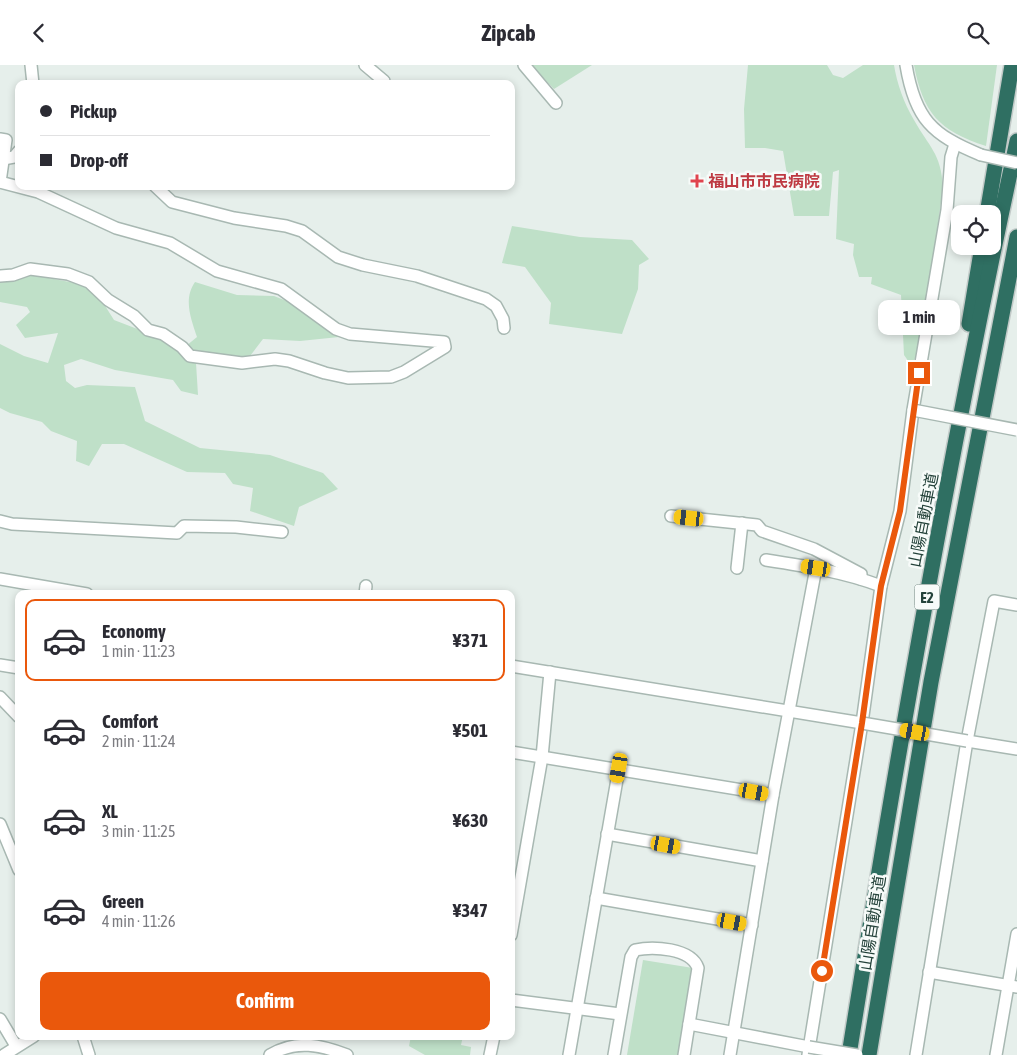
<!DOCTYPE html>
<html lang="en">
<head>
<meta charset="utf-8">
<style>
	:root { --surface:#fff; --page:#f7f7f7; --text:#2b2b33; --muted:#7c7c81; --line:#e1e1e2; --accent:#ea580c }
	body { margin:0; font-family:"Asap Condensed","Noto Sans JP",sans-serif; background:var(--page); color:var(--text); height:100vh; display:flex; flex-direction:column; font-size:19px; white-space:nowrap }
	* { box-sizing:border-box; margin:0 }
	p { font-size:16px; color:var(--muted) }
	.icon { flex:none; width:28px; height:28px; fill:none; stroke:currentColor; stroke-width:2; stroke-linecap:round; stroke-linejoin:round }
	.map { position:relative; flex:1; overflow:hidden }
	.sheet { position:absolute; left:15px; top:525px; width:500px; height:450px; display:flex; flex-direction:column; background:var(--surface); border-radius:10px; box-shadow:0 2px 8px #0003 }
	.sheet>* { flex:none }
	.banner { position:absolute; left:15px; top:15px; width:500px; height:110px; border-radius:10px; box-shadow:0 2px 8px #0003; display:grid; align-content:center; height:110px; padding:0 25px; background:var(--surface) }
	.controls { position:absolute; left:951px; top:140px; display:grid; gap:10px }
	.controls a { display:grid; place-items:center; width:50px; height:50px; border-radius:10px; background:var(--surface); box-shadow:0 2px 8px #0003; font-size:25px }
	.end { position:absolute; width:22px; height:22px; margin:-11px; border:6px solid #ea580c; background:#fff; box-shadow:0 0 0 2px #fff }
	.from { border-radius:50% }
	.bubble { position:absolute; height:35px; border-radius:10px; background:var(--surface); box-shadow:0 2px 8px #0003; font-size:16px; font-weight:700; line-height:35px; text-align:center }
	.car { position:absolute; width:15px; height:30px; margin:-15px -8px; border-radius:6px; box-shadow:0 0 4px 1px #0007; background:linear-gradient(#f5c518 24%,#345 0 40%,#f5c518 0 76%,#345 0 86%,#f5c518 0) }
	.banner b { display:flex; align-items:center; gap:18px; height:48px; font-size:19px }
	.banner b+b { border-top:1px solid var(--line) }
	.banner i { width:12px; height:12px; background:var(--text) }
	ul { padding:9px 0 0; list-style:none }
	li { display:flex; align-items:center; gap:15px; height:82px; margin:0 10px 8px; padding:0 15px; border:2px solid transparent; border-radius:10px }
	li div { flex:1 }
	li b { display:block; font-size:19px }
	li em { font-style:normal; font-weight:700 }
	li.active { border-color:var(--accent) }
	li>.icon { width:45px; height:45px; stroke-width:1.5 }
	.action { display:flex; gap:10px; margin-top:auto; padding:10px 25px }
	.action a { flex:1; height:58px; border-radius:10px; background:var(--accent); color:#fff; font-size:20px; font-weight:700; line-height:58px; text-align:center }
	header { display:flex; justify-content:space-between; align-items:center; height:65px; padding:0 25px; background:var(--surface); font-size:22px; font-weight:700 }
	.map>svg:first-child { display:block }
	.green { fill:#bfe0c8 }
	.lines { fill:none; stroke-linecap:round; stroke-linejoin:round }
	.minor-casing { stroke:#a8b8b2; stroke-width:14 }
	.highway-casing { stroke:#c2cac8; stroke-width:18 }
	.minor { stroke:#fff; stroke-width:11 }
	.highway { stroke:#2f6f62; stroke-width:15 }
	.minor-bridge-casing { stroke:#a8b8b2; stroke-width:14; stroke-linecap:butt }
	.minor-bridge { stroke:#fff; stroke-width:11 }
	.route { stroke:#ea580c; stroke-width:6 }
	.health-dot { fill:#e0444e; stroke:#f7fbf9; stroke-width:2 }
	.labels { text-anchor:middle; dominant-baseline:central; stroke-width:5; stroke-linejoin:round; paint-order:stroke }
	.shield { fill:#f7fbf9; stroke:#637a73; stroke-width:1 }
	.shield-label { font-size:15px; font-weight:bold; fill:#24423a }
	.health-label { font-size:16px; font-weight:bold; fill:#be3a42; stroke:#f7fbf9; text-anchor:start }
	.street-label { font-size:16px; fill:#24423a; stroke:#f7fbf9 }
</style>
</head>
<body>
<header><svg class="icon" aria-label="back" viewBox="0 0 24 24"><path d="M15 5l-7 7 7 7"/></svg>Zipcab<svg class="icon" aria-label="search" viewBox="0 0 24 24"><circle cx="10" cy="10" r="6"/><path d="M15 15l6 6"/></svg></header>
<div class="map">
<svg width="1017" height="990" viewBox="0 0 1017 990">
	<rect width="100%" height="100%" fill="#e6efeb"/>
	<!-- green -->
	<g class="green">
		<polygon points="531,0 592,0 554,24"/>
		<path d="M748,0H827L833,10L843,13L863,0H894C897,19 904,38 914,55C929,82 941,88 943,122L921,283L911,300L904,290L901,230L871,219L872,212H859L853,190L854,179L836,174L839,105L833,107L829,151H794L783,86L765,83H745L744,44Z"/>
		<path d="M914,0H997L986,81C939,66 923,48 914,0Z"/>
		<polygon points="512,161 580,172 632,175 649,194 639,200 638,224 622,269 549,259 551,238 525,202 502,198"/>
		<polygon points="32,210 86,220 102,236 114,255 166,275 196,298 198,330 181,326 173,315 115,305 81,294 64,300 66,316 75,323 87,320 135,322 145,356 200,383 270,390 323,408 338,424 299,442 294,461 250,446 253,423 233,419 225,408 187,407 124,379 102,379 89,401 76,396 77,376 51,366 42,357 10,348 0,343 0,279 24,291 48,298 58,268 25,273 16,260 30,247 27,242 0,237 0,216 14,215"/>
		<path d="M195,217L237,230L274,231L302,242L339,272L300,276L263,274L250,291C231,292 199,296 186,281L197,272C191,254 183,234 195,217Z"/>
		<polygon points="643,895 693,903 679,990 627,990"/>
		<polygon points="411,971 463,971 461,980 471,982 470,990 425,990 409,981"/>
	</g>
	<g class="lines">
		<defs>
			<g id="minor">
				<polyline points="31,0 33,19"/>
				<polyline points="365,0 384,16 384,19"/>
				<polyline points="524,0 556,38"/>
				<path d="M906,0C915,54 932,70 981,90"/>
				<polyline points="0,74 6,75 0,117"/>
				<polyline points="3,94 14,92 19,86"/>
				<polyline points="0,117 38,127 116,163 170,178 217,206 281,224 336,264 350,269 444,277 445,282 404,307 391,312 348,313 325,308 289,296 275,294 242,298 190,291 182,282 163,269 148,265 134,251 108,235 89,217 68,209 30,204 13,210 0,211"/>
				<polyline points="155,121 172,137 234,153 286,161 302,166 338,192 363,200 417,211 486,234 496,241 503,254 504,263"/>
				<polyline points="671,451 757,460 762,466 814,484 861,509 861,514"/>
				<polyline points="0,456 12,459 177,468 184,461 236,462 282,467"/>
				<path d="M766,495C805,501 844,507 881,521"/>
				<polyline points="737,503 742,458"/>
				<polyline points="0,514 87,529"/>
				<polyline points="365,529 366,521"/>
				<polyline points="0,600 19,603"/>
				<polyline points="511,601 862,658"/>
				<polyline points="0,632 19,652"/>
				<polyline points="967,676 1017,684"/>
				<polyline points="511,687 773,730"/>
				<polyline points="0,759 19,805"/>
				<polyline points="607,769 762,796"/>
				<polyline points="596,833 752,860"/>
				<polyline points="511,870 542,692 550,607"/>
				<polyline points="929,907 1017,922"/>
				<polyline points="511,935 620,949"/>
				<polyline points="0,954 16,981"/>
				<polyline points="689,959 809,982"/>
				<polyline points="83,971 89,990"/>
				<polyline points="4,990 34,971"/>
				<path d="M270,990C296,974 321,980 347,990"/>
				<polyline points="490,990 494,971"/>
				<polyline points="569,990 619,703"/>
				<path d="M614,990L631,892L635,885C653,881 691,883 698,903L684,990"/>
				<polyline points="730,990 773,730 816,503"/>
				<polyline points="808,990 862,658 881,521 900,446 913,345 947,145 951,92 955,79"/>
				<polyline points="916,990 967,676 994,536 1017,540"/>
				<polyline points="996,990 1017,869"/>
			</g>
			<g id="highway">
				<polyline points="987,149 1012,0"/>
				<polyline points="969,259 982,181"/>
				<path d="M849,990C898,684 951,379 1017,76"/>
				<polyline points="869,990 931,617 1017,172"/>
			</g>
		</defs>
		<!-- minor casing -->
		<use href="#minor" class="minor-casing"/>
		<!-- highway casing -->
		<use href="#highway" class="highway-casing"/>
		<!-- minor -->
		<use href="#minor" class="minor"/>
		<!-- highway -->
		<use href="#highway" class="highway"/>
		<defs>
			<g id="minor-bridge">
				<polyline points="981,90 1017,98"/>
				<polyline points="913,345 1017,365"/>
				<polyline points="862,658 967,676"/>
				<polyline points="809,982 857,990"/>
			</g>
		</defs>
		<!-- minor-bridge casing -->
		<use href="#minor-bridge" class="minor-bridge-casing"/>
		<!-- minor-bridge -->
		<use href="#minor-bridge" class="minor-bridge"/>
	</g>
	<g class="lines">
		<!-- route -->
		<polyline class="route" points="822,906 862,658 881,521 900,446 919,308"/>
	</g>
	<!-- markers -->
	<path class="health-dot" d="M694.5 108.5h5v5h5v5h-5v5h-5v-5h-5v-5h5z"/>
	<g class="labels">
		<!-- shield labels -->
		<rect class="shield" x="914.5" y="519.5" width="25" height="25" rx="4"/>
		<g class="shield-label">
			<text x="927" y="532">E2</text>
		</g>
		<!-- health labels -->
		<g class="health-label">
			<text x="708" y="116">福山市市民病院</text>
		</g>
		<!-- street labels -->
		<g class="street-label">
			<text transform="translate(923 455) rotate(-79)">山陽自動車道</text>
			<text transform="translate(872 858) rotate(-81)">山陽自動車道</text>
		</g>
	</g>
</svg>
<div class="controls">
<a><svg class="icon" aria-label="locate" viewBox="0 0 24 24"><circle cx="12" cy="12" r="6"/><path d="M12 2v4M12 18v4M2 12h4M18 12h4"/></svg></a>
</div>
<i class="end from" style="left:822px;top:906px"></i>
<i class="end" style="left:919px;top:308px"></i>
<div class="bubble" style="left:878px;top:235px;width:82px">1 min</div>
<i class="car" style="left:689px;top:453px;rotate:276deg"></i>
<i class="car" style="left:816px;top:503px;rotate:279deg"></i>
<i class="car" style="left:915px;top:667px;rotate:280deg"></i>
<i class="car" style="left:619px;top:703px;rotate:190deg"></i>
<i class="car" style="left:754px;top:727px;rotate:100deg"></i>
<i class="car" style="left:666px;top:780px;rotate:100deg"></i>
<i class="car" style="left:732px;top:857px;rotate:100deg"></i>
<div class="banner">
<b><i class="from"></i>Pickup</b>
<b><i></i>Drop-off</b>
</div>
<section class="sheet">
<ul>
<li class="active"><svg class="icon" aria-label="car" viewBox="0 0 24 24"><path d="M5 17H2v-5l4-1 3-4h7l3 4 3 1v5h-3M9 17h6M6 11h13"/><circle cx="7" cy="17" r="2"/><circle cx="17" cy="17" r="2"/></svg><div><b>Economy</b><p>1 min · 11:23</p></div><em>¥371</em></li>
<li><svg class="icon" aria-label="car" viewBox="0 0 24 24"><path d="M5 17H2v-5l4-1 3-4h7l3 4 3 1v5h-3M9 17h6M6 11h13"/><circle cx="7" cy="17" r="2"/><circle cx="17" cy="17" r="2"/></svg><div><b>Comfort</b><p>2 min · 11:24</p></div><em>¥501</em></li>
<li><svg class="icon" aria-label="car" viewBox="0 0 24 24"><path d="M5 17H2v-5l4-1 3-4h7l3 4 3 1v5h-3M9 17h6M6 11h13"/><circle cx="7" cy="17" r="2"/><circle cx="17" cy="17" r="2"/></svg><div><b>XL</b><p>3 min · 11:25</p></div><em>¥630</em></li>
<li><svg class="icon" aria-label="car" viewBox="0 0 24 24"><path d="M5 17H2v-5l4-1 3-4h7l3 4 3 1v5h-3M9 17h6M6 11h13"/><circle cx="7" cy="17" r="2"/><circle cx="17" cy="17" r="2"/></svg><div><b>Green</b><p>4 min · 11:26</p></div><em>¥347</em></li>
</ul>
<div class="action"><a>Confirm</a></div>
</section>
</div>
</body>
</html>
